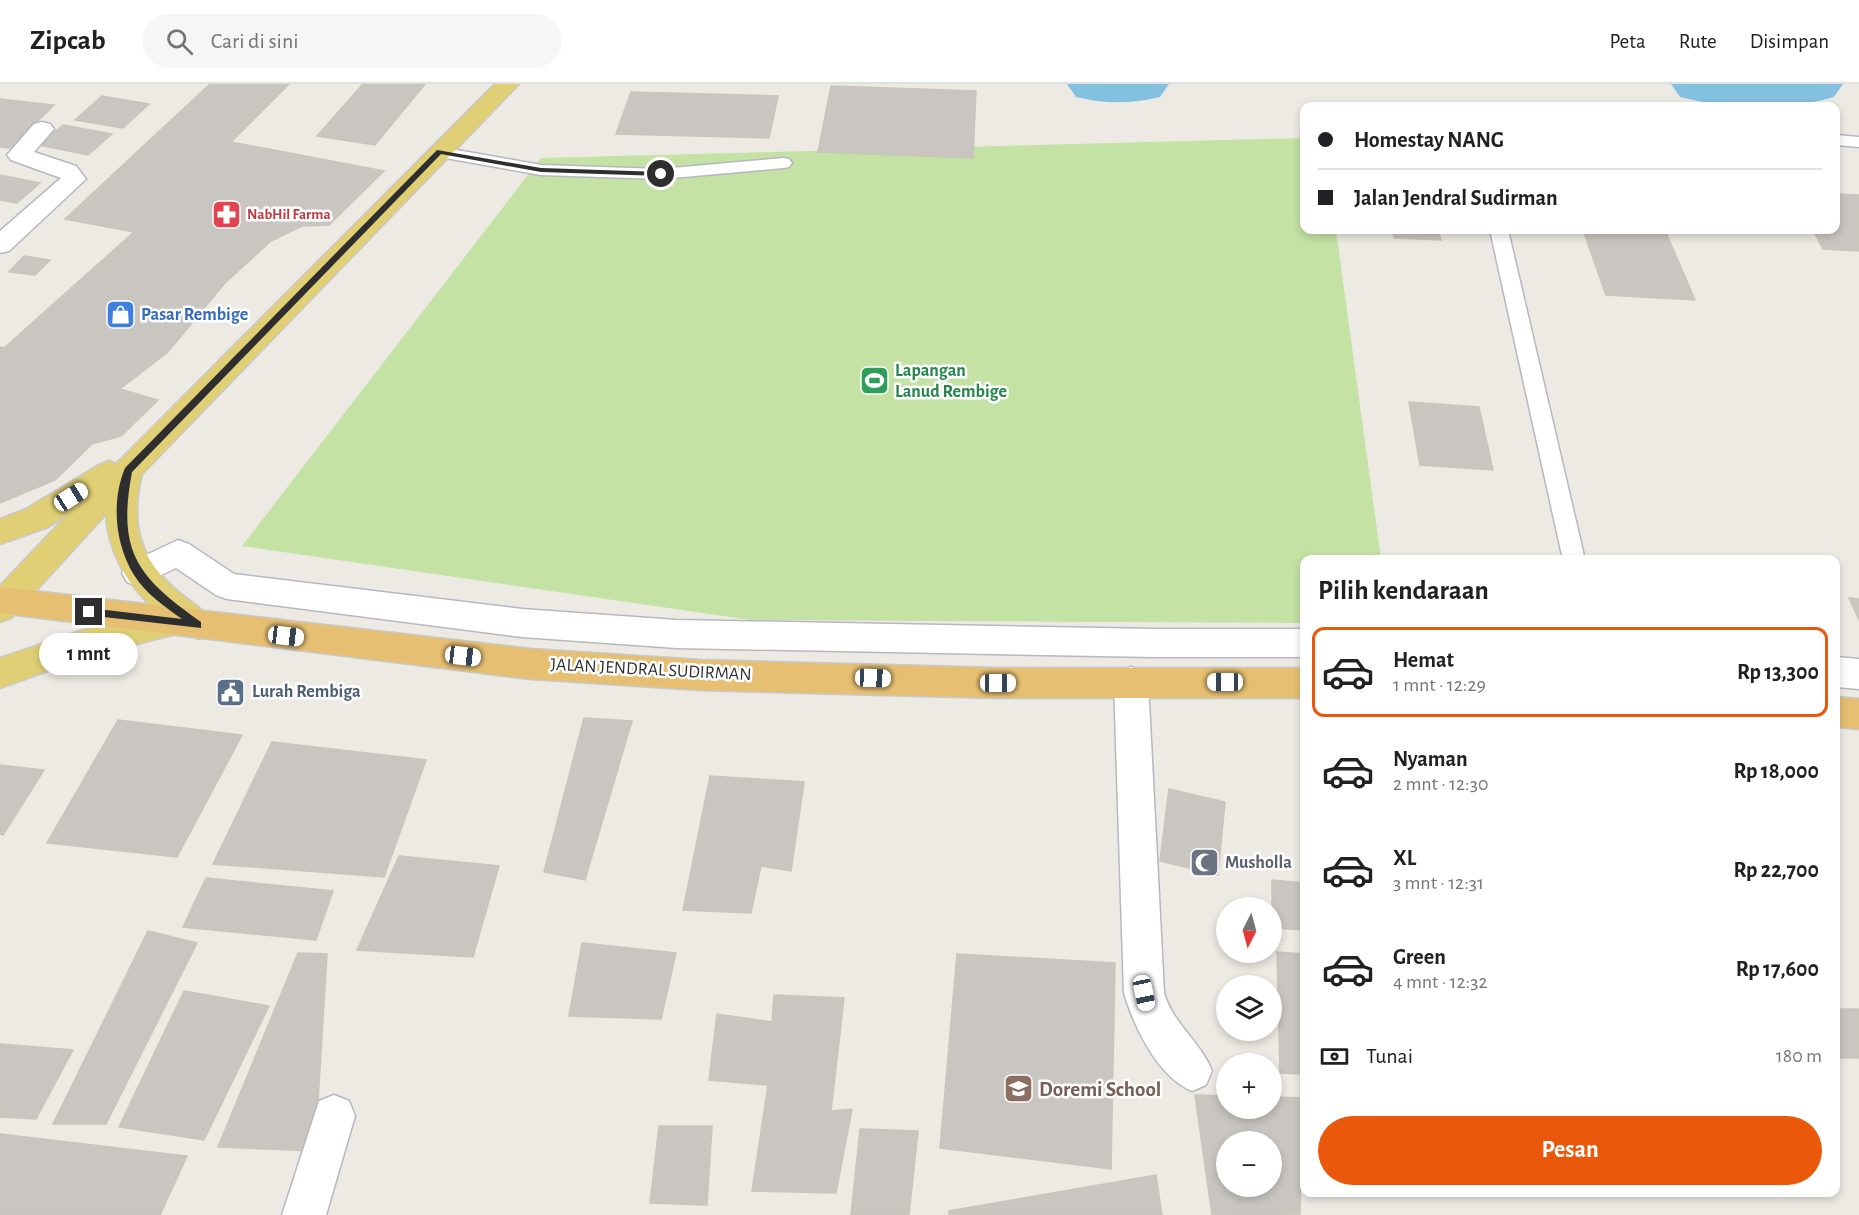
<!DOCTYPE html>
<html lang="id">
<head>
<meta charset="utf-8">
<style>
	:root { --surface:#fff; --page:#f6f6f6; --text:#202124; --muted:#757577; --line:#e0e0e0; --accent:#ea580c }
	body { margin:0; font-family:"Alegreya Sans",sans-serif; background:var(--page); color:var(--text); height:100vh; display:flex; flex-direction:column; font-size:22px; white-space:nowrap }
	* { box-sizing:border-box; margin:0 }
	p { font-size:20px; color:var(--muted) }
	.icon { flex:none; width:33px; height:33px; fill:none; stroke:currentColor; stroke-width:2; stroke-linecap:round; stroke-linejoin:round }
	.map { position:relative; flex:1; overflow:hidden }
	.side { position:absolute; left:1300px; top:471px; width:540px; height:642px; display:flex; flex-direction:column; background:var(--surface); border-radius:12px; box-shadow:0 3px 9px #0003 }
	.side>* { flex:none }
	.top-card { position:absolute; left:1300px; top:18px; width:540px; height:132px; border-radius:12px; box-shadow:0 3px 9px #0003; display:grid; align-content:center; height:132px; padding:0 18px; background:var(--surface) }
	.needle { width:39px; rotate:186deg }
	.tools { position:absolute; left:1216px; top:813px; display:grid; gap:12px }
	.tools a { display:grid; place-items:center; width:66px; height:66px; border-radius:50%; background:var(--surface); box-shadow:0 3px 9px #0003; font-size:30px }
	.end { position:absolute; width:27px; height:27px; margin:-14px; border:8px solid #2e2e2e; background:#fff; box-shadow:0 0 0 3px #fff }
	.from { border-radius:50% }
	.bubble { position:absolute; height:42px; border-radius:21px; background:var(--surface); box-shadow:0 3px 9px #0003; font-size:20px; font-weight:700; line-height:42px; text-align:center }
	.car { position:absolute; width:18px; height:36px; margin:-18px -9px; border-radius:8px; box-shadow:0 0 4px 2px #0007; background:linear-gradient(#fff 24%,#345 0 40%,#fff 0 76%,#345 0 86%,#fff 0) }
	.top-card b { display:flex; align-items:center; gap:21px; height:57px; font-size:22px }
	.top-card b+b { border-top:2px solid var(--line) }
	.top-card i { width:15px; height:15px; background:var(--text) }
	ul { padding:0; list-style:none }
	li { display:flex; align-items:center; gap:18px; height:90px; margin:0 12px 9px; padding:0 6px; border:3px solid transparent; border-radius:12px }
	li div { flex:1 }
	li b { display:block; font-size:22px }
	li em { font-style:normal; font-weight:700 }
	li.current { border-color:var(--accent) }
	li>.icon { width:54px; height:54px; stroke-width:1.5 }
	h2 { padding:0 18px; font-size:27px; line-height:72px }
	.pay { display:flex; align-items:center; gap:15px; height:66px; padding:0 18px; font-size:22px }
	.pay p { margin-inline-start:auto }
	.primary-button { display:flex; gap:12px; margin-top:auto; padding:12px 18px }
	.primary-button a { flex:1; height:69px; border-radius:36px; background:var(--accent); color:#fff; font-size:24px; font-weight:700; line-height:69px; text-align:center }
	header { display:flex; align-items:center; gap:36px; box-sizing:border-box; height:84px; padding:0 30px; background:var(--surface); border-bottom:2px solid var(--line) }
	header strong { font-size:28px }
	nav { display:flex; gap:33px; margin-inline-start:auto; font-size:21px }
	.search { width:420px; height:54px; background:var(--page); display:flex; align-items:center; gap:15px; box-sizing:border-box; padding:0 21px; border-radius:33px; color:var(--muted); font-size:22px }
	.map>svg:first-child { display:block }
	.pitch { fill:#c3e2a4 }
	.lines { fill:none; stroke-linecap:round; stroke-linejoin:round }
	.river { fill:#84c1e1; fill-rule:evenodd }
	.building { fill:#c9c6c1; stroke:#c9c5bc; stroke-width:1.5; fill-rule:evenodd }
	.service-casing { stroke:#b6b7c0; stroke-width:3 }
	.pedestrian-casing { stroke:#b6b7c0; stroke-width:3 }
	.minor-casing { stroke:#b6b7c0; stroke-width:3 }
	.primary-casing { stroke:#c9c9c9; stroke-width:3 }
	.trunk-casing { stroke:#c9c9c9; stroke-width:3 }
	.service { fill:#fff; fill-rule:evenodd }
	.pedestrian { fill:#fff; fill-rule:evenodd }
	.minor { fill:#fff; fill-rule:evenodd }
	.primary { fill:#e0cf75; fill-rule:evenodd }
	.trunk { fill:#e6bf72; fill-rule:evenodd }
	.route { fill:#2e2e2e }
	.labels { text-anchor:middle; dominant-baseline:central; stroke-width:5; stroke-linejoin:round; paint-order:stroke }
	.far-health-label { font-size:15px; font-weight:bold; fill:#be3a42; stroke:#fff; text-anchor:start }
	.shop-label { font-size:18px; font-weight:bold; fill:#366cbe; stroke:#fff; text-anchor:start }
	.leisure-label { font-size:18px; font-weight:bold; fill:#27864d; stroke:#fff; text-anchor:start }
	.street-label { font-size:18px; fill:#2e2e2e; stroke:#fff }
	.service-label { font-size:18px; font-weight:bold; fill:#4e5e75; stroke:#fff; text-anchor:start }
	.worship-label { font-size:18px; font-weight:bold; fill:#5b616d; stroke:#fff; text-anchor:start }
	.near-education-label { font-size:21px; font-weight:bold; fill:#785e54; stroke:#fff; text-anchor:start }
</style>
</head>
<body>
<header>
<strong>Zipcab</strong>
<div class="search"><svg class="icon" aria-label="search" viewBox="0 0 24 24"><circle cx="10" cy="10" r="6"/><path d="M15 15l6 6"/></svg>Cari di sini</div>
<nav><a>Peta</a><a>Rute</a><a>Disimpan</a></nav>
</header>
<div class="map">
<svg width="1859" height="1131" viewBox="0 0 1859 1131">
	<rect width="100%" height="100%" fill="#edeae3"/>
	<!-- pitch -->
	<polygon class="pitch" points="1305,54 1305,146 1336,146 1381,475 1305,476 1305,539 751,536 242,462 541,74"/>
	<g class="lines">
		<!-- river -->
		<g class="river">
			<path d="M1067,0H1169L1160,13C1132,20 1104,20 1076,13Z"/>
			<path d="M1671,0H1843L1834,13C1785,27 1730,25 1680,13Z"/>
		</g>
	</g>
	<!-- building -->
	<g class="building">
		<polygon points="210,0 289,0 231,58 384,87 329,141 302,142 271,157 225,199 168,268 120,305 158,316 121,352 92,360 55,396 0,419 0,263 4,264 134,148 65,135"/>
		<polygon points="363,0 425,0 375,61 317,52"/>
		<polygon points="831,2 976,7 973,74 818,68"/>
		<polygon points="631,8 778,12 769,54 616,50"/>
		<polygon points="102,12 149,20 123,44 75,36"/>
		<polygon points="0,15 54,21 10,64 0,63"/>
		<polygon points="63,41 112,50 88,71 39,61"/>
		<polygon points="0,91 40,99 17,119 0,116"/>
		<polygon points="1836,110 1859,111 1859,167 1823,165 1813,146 1836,146"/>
		<polygon points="1392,146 1438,146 1441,156 1394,154"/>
		<polygon points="1583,146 1665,146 1695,216 1606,211"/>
		<polygon points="24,172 50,176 35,191 9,188"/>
		<polygon points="1409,318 1479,323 1493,386 1420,381"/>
		<polygon points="1849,514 1859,515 1859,536"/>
		<polygon points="584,634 632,637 585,796 544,788"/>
		<polygon points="118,636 242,651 177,773 47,759"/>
		<polygon points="272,658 426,676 384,793 213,780"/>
		<polygon points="0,681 44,686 3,751 0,750"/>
		<polygon points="710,692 804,698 791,787 761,782 751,829 683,826"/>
		<polygon points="1169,705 1225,718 1218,791 1160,777"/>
		<polygon points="399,772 499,782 473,873 357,866"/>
		<polygon points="206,794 333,807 316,856 183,843"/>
		<polygon points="1272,796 1305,799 1305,846 1272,844"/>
		<polygon points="148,847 197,859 106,1040 53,1040"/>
		<polygon points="582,859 676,869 661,935 569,932"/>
		<polygon points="1277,868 1305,870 1305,990 1280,989"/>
		<polygon points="298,869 327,870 315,1067 218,1063"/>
		<polygon points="957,870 1115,879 1111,1085 940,1064"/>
		<polygon points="184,907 269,922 204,1056 119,1043"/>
		<polygon points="774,911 844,914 831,1027 852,1025 836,1109 752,1107 768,1001 709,996 717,930 772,938"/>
		<rect x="1836" y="925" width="23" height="49"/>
		<polygon points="0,960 73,966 36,1035 0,1033"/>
		<path d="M1195,1011L1227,1012V1024H1272V1013L1302,1014L1300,1130L1212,1131ZM1227,1058H1272V1102H1227Z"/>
		<polygon points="659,1042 712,1042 707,1121 650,1119"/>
		<polygon points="860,1045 918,1047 909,1131 851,1131"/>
		<polygon points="0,1050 187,1072 160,1131 0,1131"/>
		<polygon points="1156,1091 1162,1131 949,1131 949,1127"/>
	</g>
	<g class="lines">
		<defs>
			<g id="service">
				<polygon points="1836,51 1859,53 1859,63 1836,61"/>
				<polygon points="440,63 541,81 661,85 783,74 789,75 792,79 789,83 783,84 661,95 541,91 434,72 431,68 434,64"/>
				<polygon points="1490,146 1508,146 1585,476 1563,476"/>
			</g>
			<g id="pedestrian">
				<polygon points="178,456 189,460 234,490 522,525 677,536 1154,545 1305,545 1305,573 1154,573 677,564 522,553 227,515 216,511 176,484 138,502 127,498 122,489 127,480"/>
				<polygon points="1836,573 1859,575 1859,605 1836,603"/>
			</g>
			<g id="minor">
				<polygon points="42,38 50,40 54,45 34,68 76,82 86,95 9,167 0,169 0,147 61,94 11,76 7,71 34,40"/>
				<path d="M1131,583L1143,588L1148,598L1164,909C1173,940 1201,958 1212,987L1206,1001L1192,1007C1158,993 1134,943 1124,909L1114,598L1119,588Z"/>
				<polygon points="334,1011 349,1017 355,1032 326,1131 282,1131 319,1017"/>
			</g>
			<path id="primary" d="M495,0H519L142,390C129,441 140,477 181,510C193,520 207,527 214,541L210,551L198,555L183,548L86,573L0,604V574L86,545L157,528C128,501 108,470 106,430L11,534L0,538V502L69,429L48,443L0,460V435L26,425L99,381L109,377L116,380Z"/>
			<g id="trunk">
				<polygon points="0,503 531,565 701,576 998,584 1305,584 1305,614 998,614 701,606 531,595 0,529"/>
				<polygon points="1836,613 1859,615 1859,645 1836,643"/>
			</g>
		</defs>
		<!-- service casing -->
		<use href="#service" class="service-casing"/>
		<!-- pedestrian casing -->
		<use href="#pedestrian" class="pedestrian-casing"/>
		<!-- minor casing -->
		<use href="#minor" class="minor-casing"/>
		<!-- primary casing -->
		<use href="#primary" class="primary-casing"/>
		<!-- trunk casing -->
		<use href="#trunk" class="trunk-casing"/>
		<!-- service -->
		<use href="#service" class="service"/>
		<!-- pedestrian -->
		<use href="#pedestrian" class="pedestrian"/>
		<!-- minor -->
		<use href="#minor" class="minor"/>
		<!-- primary -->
		<use href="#primary" class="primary"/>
		<!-- trunk -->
		<use href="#trunk" class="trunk"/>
	</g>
	<!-- route -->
	<path class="route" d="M437,66L541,84L661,88L665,90L661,92L541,88L441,70L132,388C117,468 137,493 201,538V544L86,531V525L89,524L182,535C165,523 145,509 134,491C115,460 111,418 125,384Z"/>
	<!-- icons -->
	<defs>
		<symbol id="pharmacy-square" viewBox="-11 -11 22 22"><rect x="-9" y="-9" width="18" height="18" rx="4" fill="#e0444e" stroke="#fff"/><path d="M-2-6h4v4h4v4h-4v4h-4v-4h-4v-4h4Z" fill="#fff"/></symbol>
		<symbol id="shop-square" viewBox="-11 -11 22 22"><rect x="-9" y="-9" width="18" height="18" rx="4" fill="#3f7fe0" stroke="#fff"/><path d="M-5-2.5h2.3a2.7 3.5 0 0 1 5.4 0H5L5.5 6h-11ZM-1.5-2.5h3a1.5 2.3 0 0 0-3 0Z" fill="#fff"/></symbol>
		<symbol id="stadium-square" viewBox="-11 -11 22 22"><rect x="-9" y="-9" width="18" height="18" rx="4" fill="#2e9e5b" stroke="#fff"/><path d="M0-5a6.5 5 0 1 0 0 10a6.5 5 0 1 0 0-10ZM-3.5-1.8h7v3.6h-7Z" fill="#fff"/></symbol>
		<symbol id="civic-square" viewBox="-11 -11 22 22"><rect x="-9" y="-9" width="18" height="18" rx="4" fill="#5c6f8a" stroke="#fff"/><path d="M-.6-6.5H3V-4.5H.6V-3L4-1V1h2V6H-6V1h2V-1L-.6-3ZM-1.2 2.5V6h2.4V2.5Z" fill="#fff"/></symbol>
		<symbol id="mosque-square" viewBox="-11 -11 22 22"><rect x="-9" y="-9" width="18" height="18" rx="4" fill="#6b7280" stroke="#fff"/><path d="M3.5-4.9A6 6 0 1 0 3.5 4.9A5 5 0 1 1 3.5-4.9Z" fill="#fff"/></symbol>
		<symbol id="school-square" viewBox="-11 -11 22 22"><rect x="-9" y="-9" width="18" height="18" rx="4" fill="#8d6e63" stroke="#fff"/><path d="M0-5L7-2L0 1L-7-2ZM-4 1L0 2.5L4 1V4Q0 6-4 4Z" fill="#fff"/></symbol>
	</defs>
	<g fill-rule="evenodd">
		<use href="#pharmacy-square" x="210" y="114" width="33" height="33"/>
		<use href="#shop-square" x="104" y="214" width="33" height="33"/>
		<use href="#stadium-square" x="858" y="280" width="33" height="33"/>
		<use href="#civic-square" x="214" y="592" width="33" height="33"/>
		<use href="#mosque-square" x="1188" y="762" width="33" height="33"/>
		<use href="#school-square" x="1002" y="988" width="33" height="33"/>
	</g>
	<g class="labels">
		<!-- far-health labels -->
		<g class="far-health-label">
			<text x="247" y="130">NabHil Farma</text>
		</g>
		<!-- shop labels -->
		<g class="shop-label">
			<text x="141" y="231">Pasar Rembige</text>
		</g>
		<!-- leisure labels -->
		<g class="leisure-label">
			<text x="895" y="287">Lapangan<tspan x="895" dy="21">Lanud Rembige</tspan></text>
		</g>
		<!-- street labels -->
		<g class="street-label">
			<text transform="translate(651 586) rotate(3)">JALAN JENDRAL SUDIRMAN</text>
		</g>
		<!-- service labels -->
		<g class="service-label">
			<text x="252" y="608">Lurah Rembiga</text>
		</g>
		<!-- worship labels -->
		<g class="worship-label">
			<text x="1225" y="779">Musholla</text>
		</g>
		<!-- near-education labels -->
		<g class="near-education-label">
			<text x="1039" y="1005">Doremi School</text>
		</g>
	</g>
</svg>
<div class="tools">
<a><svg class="needle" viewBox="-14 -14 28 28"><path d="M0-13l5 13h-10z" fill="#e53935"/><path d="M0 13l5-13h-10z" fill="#757577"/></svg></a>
<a><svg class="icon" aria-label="layers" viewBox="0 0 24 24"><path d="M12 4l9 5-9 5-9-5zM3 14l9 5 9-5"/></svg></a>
<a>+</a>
<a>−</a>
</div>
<i class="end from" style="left:661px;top:90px"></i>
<i class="end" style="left:89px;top:528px"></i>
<div class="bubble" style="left:39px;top:549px;width:99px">1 mnt</div>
<i class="car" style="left:71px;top:413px;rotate:58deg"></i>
<i class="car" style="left:286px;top:552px;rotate:97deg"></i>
<i class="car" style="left:463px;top:572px;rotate:97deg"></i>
<i class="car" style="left:873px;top:594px;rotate:92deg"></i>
<i class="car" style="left:1225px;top:598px;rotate:270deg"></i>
<i class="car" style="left:998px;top:599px;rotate:90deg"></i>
<i class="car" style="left:1144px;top:909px;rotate:168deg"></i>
<div class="top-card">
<b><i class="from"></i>Homestay NANG</b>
<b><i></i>Jalan Jendral Sudirman</b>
</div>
<section class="side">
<h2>Pilih kendaraan</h2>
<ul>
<li class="current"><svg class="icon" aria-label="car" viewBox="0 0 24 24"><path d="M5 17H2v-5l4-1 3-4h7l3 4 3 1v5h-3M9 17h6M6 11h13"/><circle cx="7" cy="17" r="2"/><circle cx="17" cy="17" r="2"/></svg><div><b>Hemat</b><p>1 mnt · 12:29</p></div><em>Rp 13,300</em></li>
<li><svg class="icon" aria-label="car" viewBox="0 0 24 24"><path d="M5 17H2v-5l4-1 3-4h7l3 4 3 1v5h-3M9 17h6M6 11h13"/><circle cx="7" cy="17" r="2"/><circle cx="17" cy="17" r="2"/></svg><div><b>Nyaman</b><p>2 mnt · 12:30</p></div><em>Rp 18,000</em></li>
<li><svg class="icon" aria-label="car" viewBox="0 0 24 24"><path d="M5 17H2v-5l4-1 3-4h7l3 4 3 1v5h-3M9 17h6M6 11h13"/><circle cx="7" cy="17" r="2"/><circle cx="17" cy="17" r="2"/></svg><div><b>XL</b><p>3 mnt · 12:31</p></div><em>Rp 22,700</em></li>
<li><svg class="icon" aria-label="car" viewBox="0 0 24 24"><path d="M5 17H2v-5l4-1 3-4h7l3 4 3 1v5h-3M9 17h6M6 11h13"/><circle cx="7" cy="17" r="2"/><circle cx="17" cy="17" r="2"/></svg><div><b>Green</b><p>4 mnt · 12:32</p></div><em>Rp 17,600</em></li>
</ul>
<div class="pay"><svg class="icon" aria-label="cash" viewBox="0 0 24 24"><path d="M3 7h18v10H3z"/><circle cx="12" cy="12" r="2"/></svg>Tunai<p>180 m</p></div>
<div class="primary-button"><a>Pesan</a></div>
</section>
</div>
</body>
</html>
